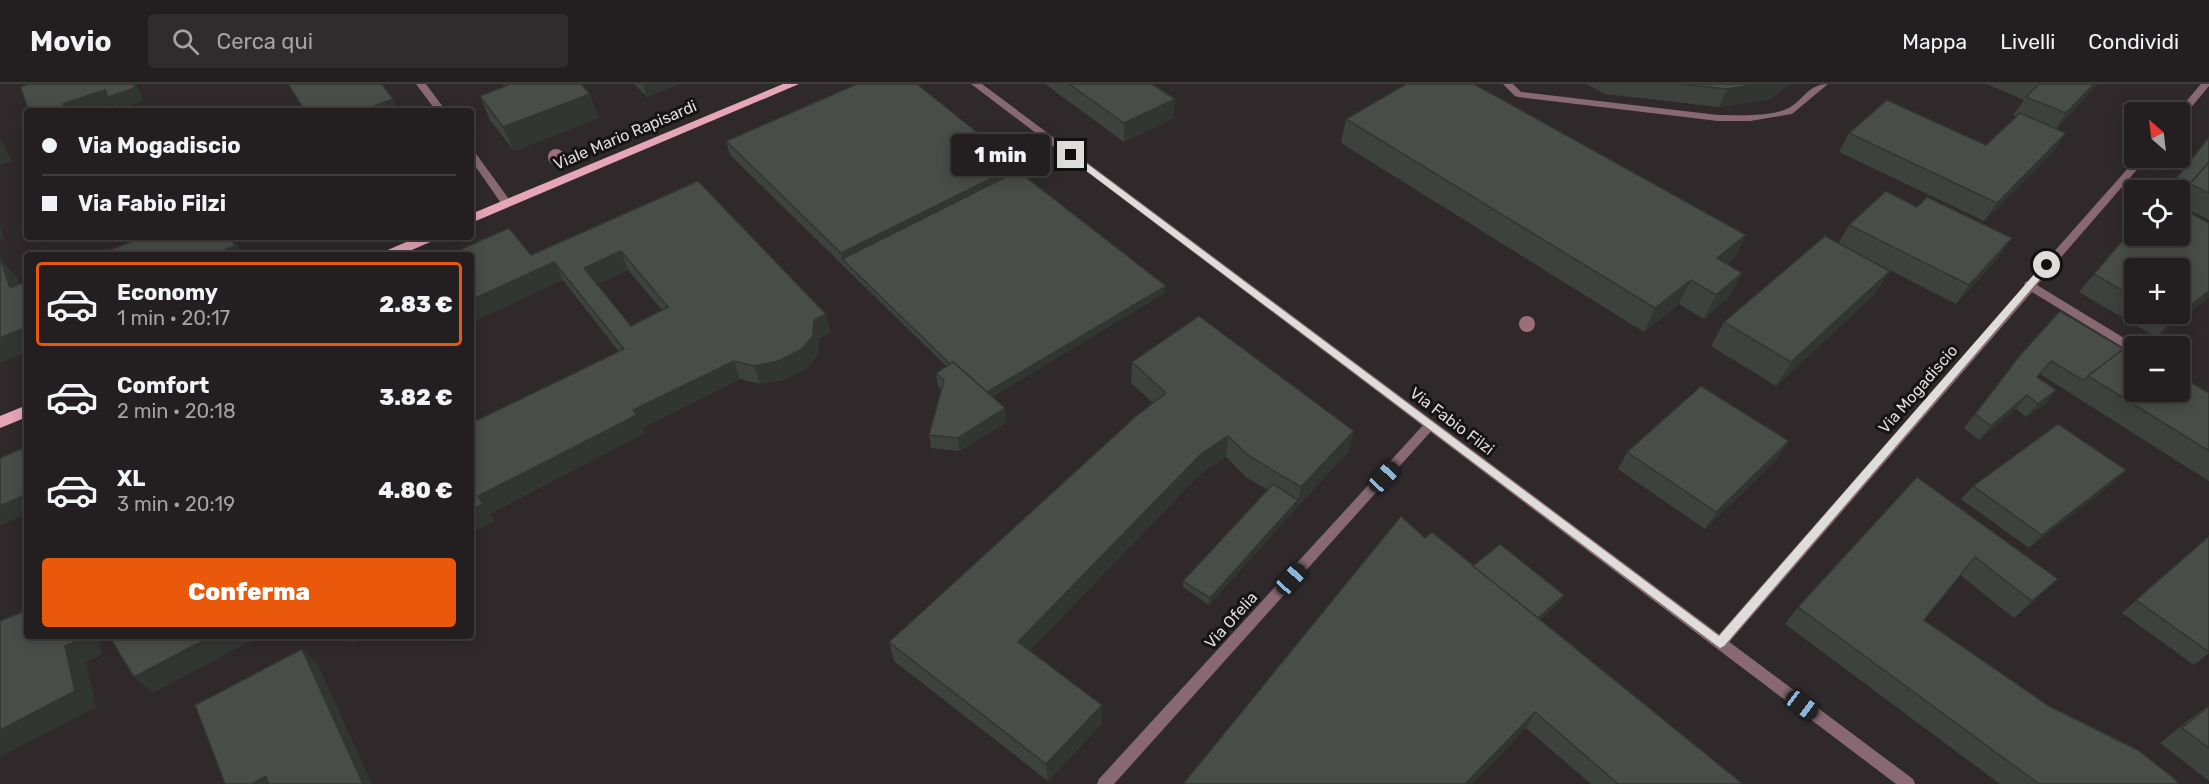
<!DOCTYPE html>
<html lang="it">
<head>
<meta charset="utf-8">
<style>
	:root { --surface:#231f20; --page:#2f2c2d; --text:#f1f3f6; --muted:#a3a2a5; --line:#403d3e; --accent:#ea580c }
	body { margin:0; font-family:Rubik,sans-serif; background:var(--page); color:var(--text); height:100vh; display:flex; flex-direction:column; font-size:22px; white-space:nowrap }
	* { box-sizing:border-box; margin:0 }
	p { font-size:20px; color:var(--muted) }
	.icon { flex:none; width:33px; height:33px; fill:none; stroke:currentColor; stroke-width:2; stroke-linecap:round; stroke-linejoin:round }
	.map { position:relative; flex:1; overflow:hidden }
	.details { position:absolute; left:24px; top:168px; width:450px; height:387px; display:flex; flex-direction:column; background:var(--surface); border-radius:6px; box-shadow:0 3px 15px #0003,0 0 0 2px var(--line) }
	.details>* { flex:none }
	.banner { position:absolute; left:24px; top:24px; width:450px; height:132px; border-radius:6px; box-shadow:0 3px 15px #0003,0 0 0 2px var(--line); display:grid; align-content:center; height:132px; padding:0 18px; background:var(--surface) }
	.needle { width:39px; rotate:332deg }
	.fabs { position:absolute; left:2124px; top:18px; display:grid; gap:12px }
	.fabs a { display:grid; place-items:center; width:66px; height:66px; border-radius:6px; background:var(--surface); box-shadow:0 3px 15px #0003,0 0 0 2px var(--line); font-size:30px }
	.end { position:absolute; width:27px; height:27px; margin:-14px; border:8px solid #dfdcdc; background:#111; box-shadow:0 0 0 3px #111 }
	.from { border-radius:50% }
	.bubble { position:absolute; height:42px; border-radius:6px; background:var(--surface); box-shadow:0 3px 15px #0003,0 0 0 2px var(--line); font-size:20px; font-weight:800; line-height:42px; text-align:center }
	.car { position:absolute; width:18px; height:36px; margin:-18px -9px; border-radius:8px; box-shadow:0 0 4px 2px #0007; background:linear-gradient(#222 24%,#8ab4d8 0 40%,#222 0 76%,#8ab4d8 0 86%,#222 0) }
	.banner b { display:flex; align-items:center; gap:21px; height:57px; font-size:22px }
	.banner b+b { border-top:2px solid var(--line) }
	.banner i { width:15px; height:15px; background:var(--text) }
	ul { padding:10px 0 0; list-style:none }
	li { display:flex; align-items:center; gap:18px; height:84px; margin:0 12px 9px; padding:0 6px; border:3px solid transparent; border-radius:6px }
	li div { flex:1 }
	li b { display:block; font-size:22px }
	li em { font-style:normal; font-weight:800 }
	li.active { border-color:var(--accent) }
	li>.icon { width:54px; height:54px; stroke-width:1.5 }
	.cta { display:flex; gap:12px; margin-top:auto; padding:12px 18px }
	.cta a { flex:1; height:69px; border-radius:6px; background:var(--accent); color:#fff; font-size:24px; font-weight:800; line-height:69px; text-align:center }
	header { display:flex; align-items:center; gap:36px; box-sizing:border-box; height:84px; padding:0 30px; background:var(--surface); border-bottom:2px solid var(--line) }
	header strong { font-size:28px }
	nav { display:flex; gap:33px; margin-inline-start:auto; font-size:21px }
	.search { width:420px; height:54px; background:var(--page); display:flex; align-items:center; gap:15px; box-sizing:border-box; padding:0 21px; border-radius:6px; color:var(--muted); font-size:22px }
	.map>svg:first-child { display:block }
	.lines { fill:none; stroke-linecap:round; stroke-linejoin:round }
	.service { fill:#886872; fill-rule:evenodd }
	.minor { fill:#886872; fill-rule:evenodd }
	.tertiary { fill:#886872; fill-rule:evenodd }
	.primary { fill:#e6a5b8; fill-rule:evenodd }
	.tree { fill:#9c6d7b }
	.wall { fill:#3e423f; fill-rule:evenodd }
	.shaded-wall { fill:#323633 }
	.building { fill:#484d49; stroke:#323633; stroke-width:1.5; fill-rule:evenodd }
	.route { fill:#dfdcdc }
	.labels { text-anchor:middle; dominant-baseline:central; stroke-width:6; stroke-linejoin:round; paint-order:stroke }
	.street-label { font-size:16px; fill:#dfdcdc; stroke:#151313 }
</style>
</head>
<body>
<header>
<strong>Movio</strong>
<div class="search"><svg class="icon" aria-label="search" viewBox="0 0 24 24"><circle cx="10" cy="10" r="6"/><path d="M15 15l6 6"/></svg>Cerca qui</div>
<nav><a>Mappa</a><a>Livelli</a><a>Condividi</a></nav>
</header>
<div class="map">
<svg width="2209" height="700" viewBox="0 0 2209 700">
	<rect width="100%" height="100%" fill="#2f292b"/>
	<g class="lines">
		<!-- service -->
		<path class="service" d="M1503,0H1513L1521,8L1718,31C1739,31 1764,33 1784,26C1802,20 1806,0 1828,0L1792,30L1750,37H1718L1518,13L1515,12Z"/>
		<!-- minor -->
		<g class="minor">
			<polygon points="416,0 426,0 446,27 436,27"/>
			<polygon points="2201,0 2209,0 2209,2 2183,33 2180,34 2180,28 2177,28"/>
			<polygon points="471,66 474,67 511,118 511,122 503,122 471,76"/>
			<polygon points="2137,74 2147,74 2037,201 2137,262 2134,262 2134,270 2032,208 1725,563 1720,565 1715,563 1713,559 1715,555 2024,202 2025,198 2028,197"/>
			<polygon points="1430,336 1434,338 1436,341 1434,344 1114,700 1097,700 1099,695 1426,338"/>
		</g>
		<!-- tertiary -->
		<polygon class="tertiary" points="971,0 982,0 1913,695 1915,700 1896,700"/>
		<!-- primary -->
		<g class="primary">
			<polygon points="783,0 799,0 471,139 471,130"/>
			<polygon points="418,153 436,153 435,156 400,171 381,171 383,168"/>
			<polygon points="27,321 27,333 0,344 0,332"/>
		</g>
	</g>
	<!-- trees -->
	<g class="tree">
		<circle cx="556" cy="73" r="8"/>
		<circle cx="1527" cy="240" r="8"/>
	</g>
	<!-- wall -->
	<g class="wall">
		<polygon points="503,0 581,0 599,34 514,67 490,36 480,12 504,3"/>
		<polygon points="634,0 679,0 647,13"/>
		<polygon points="1045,0 1152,0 1174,34 1124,58"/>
		<polygon points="1586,0 1791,0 1770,15 1719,23 1605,10"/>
		<polygon points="1987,0 2098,0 2056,45 2066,49 2053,68 1984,137 1839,68 1849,49 1986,61 2017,32 2013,31 2024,16"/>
		<polygon points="1346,35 1734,175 1727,180 1742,189 1729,213 1704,235 1679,220 1644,248 1341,59"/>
		<polygon points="2209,53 2209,136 2180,121 2180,106 2166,106"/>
		<polygon points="726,57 1018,81 1018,87 1165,209 992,313 1007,338 959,367 931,364 929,351 941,305 938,303 936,289 946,282 730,71"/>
		<path d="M698,97L826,230L830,248L819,255L818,270L807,284L784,296L760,300L740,295L642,344L645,349L489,430L494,437L471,449V339L619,268L563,196L531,171ZM628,186L662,226L631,242L597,200Z"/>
		<path d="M2209,139V213L2156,253L2079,208L2134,143ZM2134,184L2180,230H2134Z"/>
		<polygon points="1849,141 1999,173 1956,220 1839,160 1890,187 1874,211 1776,302 1711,262 1724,238 1838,160"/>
		<polygon points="2124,265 2209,309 2209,397 2040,290 2037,293 2056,306 2045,320 2026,333 2016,325 1979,356 1964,344 2021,270"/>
		<polygon points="1132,278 1349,367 1297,423 1209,521 1183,503 1183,497 1268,406 1246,393 1226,373 1199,391 1030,566 1102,621 1102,639 1048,697 894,577 889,558 1153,319 1131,299"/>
		<polygon points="1627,368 1777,375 1705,445 1618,385"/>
		<polygon points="1917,393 2040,512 2014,534 1960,491 1924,536 2049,622 2179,700 2000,700 1785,540 1798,523"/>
		<polygon points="2113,399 2029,464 1961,415 1973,402"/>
		<polygon points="2209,452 2209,569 2194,581 2122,529"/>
		<polygon points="1425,454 1473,482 1560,518 1540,536 1743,700 1591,700 1526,644 1472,700 1183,700"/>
		<polygon points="2209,621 2209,697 2160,659 2194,632"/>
	</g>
	<!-- shaded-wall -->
	<g class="shaded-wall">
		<polygon points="133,0 136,0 144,17 118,26 113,20 94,27 66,27 63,20 105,6"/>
		<polygon points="643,0 679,0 647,13"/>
		<polygon points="1758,0 1791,0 1770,15 1719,23 1727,5"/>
		<polygon points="2094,0 2098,0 2053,48 2066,29"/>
		<polygon points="590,10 599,34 514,67 503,43"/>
		<polygon points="393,15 399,27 361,27"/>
		<polygon points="1175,15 1174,34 1124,58 1124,39"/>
		<polygon points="2066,49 2053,68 1984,137 1997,119"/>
		<polygon points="0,54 12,77 0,81"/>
		<polygon points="1018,81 1019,94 842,175 841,169"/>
		<polygon points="0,138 4,156 0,157"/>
		<polygon points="1746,151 1734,175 1705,199 1717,174"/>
		<polygon points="230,153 233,153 243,171 211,171"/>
		<polygon points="292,153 307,153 295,158"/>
		<polygon points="2012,154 1999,173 1956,220 1969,201"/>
		<polygon points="621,167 628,186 592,203 584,184"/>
		<polygon points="0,174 17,193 27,222 10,204"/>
		<polygon points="554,178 563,196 471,239 471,216"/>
		<polygon points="1890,187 1874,211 1776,302 1791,278"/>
		<polygon points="1742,189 1729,213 1704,235 1716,211"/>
		<polygon points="1691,196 1679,220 1644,248 1655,224"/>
		<polygon points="1166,202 1165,209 983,318 982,311"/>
		<polygon points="2209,207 2209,213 2156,253 2173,235"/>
		<polygon points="826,230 830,248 819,255 818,270 807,284 784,296 760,300 754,282 814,236"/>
		<polygon points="27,243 27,268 0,279 0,254"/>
		<polygon points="734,277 740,295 642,344 645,349 489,430 478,412 633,326"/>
		<polygon points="2056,306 2045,320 2026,333 2038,320"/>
		<polygon points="2027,311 2016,325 1979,356 1991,342"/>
		<polygon points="1005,324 1007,338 959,367 958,354"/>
		<polygon points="1354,347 1349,367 1297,423 1209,521 1210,514 1298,416 1301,403"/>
		<polygon points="1228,352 1226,373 1199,391 1020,576 1018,558 1201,370"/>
		<polygon points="1789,357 1777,375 1705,445 1716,428"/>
		<polygon points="2126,386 2113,399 2029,464 2042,451"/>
		<polygon points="27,410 27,429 0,442 0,422"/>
		<polygon points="483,420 494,437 471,449 471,426"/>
		<polygon points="2058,495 2040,512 2014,534 2032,517"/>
		<polygon points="1564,511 1560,518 1526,548 1529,542"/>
		<polygon points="81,552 98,552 102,571 86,578 96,623 0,673 0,646 65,562"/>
		<polygon points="212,552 260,552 153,609 134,593"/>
		<polygon points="345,552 364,552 351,559"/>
		<polygon points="302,565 318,581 372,700 363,700"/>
		<polygon points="1102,621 1102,639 1048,697 1046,680"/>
		<polygon points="1535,628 1526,644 1472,700 1465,700"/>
		<polygon points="266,692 276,700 252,700"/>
	</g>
	<!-- building -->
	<g class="building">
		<polygon points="28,0 133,0 135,4 108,13 105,6 63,20 66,27 29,27 20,3"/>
		<polygon points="288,0 382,0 393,15 361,27 305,27"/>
		<polygon points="507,0 581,0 590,10 503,43 480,12 508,1"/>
		<polygon points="857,0 917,0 1018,81 841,169 726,57"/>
		<polygon points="1069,0 1152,0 1175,15 1124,39"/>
		<polygon points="1406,0 1474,0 1746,151 1717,174 1742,189 1716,211 1691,196 1655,224 1346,35"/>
		<polygon points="1682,0 1758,0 1727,5"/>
		<polygon points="2039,0 2094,0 2066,29 2026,13"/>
		<polygon points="1887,16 1986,61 2020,29 2066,49 1997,119 1849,49"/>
		<polygon points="149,21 152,27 132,27"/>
		<polygon points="2209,53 2209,78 2186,104 2174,97"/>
		<polygon points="2209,78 2209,109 2190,100"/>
		<polygon points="1018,87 1166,202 987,308 953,278 950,280 842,175"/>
		<path d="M698,97L826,230L814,236L813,252L802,265L779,277L754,282L734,277L633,326L637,331L478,412L483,420L471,426V339L624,265L554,178L471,216V171H448L509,144L531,171ZM621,167L668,223L631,242L584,184Z"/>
		<polygon points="1886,107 1917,123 1927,113 2012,154 1969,201 1849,141"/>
		<polygon points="2180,123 2209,139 2209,207 2173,235 2163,230 2180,230 2180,184 2134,184 2134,213 2094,190 2134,143 2134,152 2180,152"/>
		<polygon points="1825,152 1890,187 1791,278 1724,238"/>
		<polygon points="144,153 230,153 235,162 211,171 96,171"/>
		<polygon points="0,174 10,204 27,197 27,243 0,254"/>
		<polygon points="2060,227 2124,265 2088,292 2084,297 2051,277 2037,293 2056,306 2038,320 2027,311 1991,342 1975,330 2021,270"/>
		<polygon points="1199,232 1354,347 1301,403 1249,372 1228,352 1201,370 1018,558 1102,621 1046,680 889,558 1135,333 1166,309 1132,278"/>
		<polygon points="2129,261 2134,265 2134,308 2180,308 2180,292 2209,309 2209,367 2088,292"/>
		<polygon points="953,278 1005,324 958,354 929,351 944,296 936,289"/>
		<polygon points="1701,302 1789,357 1716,428 1627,368"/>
		<polygon points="2058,340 2126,386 2042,451 1973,402"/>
		<polygon points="27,362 27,410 0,422 0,374"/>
		<polygon points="1917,393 2058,495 2032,517 1975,473 1924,536 2049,622 2138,666 2175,695 2179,700 2039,700 1798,523"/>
		<polygon points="1273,400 1298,416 1210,514 1183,497"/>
		<polygon points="1401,432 1425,454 1432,448 1743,700 1618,700 1535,628 1465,700 1183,700"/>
		<polygon points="2209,452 2209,568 2136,516"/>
		<polygon points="1500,460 1564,511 1538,534 1473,482"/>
		<polygon points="27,526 27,552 81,552 82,555 65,562 75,607 0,646 0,537"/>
		<polygon points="109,552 212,552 134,593"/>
		<polygon points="302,565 363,700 269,700 266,692 252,700 225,700 195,621"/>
		<polygon points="2209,622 2209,664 2182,644"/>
	</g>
	<!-- route -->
	<polygon class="route" points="1068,70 1074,70 1719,552 2044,179 2052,181 1724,562 1720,564 1068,73"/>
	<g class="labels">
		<!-- street labels -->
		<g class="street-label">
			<text transform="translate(625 51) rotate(-23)">Viale Mario Rapisardi</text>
			<text transform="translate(1918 305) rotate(-49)">Via Mogadiscio</text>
			<text transform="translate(1452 337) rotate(37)">Via Fabio Filzi</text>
			<text transform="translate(1231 536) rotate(-48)">Via Ofelia</text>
		</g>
	</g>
</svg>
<div class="fabs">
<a><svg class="needle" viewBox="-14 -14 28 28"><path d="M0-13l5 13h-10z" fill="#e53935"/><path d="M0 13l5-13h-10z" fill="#a3a2a5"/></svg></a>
<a><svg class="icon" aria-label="locate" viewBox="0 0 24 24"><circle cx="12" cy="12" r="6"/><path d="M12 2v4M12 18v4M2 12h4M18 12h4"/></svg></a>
<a>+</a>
<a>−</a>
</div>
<i class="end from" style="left:2047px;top:181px"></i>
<i class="end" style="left:1071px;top:71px"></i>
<div class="bubble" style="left:951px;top:50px;width:99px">1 min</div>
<i class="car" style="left:1384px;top:393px;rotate:43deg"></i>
<i class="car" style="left:1291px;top:495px;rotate:42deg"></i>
<i class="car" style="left:1802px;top:621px;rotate:127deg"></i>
<div class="banner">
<b><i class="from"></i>Via Mogadiscio</b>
<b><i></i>Via Fabio Filzi</b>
</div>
<section class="details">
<ul>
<li class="active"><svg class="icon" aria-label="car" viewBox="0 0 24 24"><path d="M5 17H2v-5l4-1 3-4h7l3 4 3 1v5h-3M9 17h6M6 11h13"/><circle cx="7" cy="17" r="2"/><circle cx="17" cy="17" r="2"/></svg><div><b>Economy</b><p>1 min · 20:17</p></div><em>2.83 €</em></li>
<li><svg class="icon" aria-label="car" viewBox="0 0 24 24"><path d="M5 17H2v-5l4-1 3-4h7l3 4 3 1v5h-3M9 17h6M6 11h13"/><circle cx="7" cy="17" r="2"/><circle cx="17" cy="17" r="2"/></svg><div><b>Comfort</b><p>2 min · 20:18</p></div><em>3.82 €</em></li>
<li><svg class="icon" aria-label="car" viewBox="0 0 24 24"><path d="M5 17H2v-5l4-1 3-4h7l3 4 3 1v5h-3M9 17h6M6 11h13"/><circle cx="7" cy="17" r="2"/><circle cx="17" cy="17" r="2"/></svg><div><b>XL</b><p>3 min · 20:19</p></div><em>4.80 €</em></li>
</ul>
<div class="cta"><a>Conferma</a></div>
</section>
</div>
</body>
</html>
